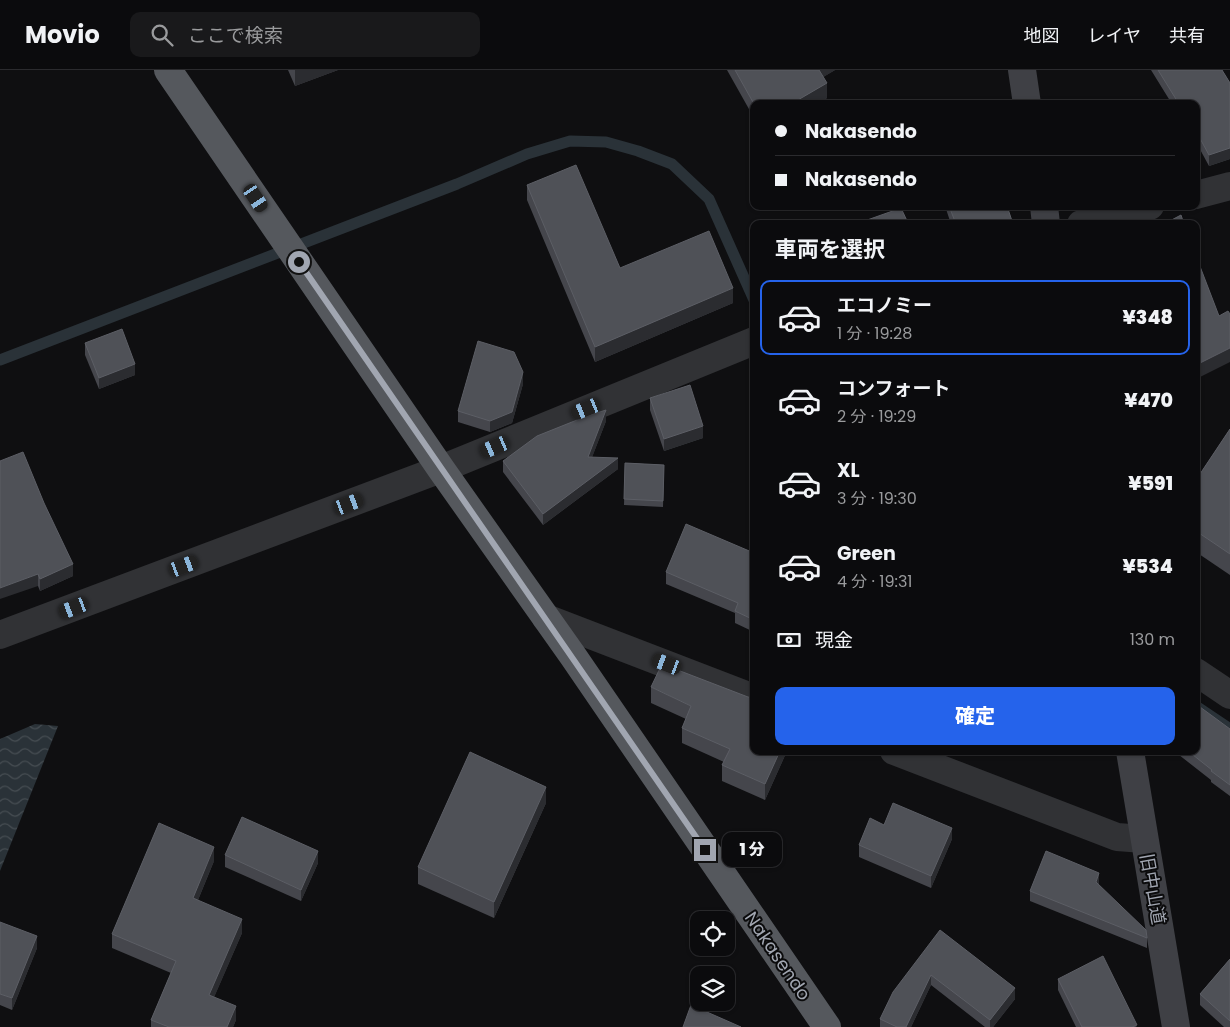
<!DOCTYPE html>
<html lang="ja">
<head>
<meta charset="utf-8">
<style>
	:root { --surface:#0b0b0d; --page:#19191b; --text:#f1f3f6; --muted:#9a9b9d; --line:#2b2b2e; --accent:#2563eb }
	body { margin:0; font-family:Poppins,"Noto Sans JP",sans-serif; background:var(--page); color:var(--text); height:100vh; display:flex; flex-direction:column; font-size:19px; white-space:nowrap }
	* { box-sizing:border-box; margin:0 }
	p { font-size:16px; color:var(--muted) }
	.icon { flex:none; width:28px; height:28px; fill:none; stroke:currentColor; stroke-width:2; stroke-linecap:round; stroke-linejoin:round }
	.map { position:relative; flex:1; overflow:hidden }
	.drawer { position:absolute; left:750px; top:150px; width:450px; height:535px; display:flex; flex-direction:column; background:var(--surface); border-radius:10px; box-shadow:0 1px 4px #0004,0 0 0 1px var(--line) }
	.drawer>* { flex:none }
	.hud { position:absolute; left:750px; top:30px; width:450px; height:110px; border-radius:10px; box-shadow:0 1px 4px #0004,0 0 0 1px var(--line); display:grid; align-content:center; height:110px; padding:0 25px; background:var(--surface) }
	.fabs { position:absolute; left:690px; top:841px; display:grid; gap:10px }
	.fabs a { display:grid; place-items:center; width:45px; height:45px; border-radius:10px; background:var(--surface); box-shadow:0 1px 4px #0004,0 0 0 1px var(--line); font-size:25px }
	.end { position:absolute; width:22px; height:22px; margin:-11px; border:6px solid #a1a6b1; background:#111; box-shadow:0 0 0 2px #111 }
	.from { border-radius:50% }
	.bubble { position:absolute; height:35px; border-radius:10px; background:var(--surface); box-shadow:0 1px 4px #0004,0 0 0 1px var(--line); font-size:16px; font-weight:800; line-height:35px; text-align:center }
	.car { position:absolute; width:15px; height:30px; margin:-15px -8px; border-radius:6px; box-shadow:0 0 4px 1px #0007; background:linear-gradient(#222 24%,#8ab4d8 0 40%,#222 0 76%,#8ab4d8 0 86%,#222 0) }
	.hud b { display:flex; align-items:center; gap:18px; height:48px; font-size:19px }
	.hud b+b { border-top:1px solid var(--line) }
	.hud i { width:12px; height:12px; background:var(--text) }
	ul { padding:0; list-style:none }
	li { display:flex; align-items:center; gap:15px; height:75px; margin:0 10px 8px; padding:0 15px; border:2px solid transparent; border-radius:10px }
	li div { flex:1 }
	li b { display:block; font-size:19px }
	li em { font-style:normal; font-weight:800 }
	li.active { border-color:var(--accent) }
	li>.icon { width:45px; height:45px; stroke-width:1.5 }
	h2 { padding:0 25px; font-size:22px; line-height:60px }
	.pay { display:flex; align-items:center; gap:12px; height:55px; padding:0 25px; font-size:19px }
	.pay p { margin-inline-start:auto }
	.button { display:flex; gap:10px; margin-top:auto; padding:10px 25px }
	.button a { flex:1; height:58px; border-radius:10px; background:var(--accent); color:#fff; font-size:20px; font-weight:800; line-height:58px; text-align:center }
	header { display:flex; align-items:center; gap:30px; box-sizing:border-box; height:70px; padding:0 25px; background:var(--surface); border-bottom:1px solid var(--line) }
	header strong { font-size:24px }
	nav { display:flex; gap:28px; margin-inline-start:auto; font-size:18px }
	.search { width:350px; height:45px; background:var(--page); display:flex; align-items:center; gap:12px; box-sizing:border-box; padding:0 18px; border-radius:10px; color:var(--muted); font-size:19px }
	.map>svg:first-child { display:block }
	.water { fill:url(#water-waves) }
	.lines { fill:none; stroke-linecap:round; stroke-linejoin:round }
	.stream { stroke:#2a3238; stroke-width:11 }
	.minor { stroke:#313235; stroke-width:28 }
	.tertiary { stroke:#313235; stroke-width:28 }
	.secondary { stroke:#3f4045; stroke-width:28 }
	.trunk { stroke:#55585d; stroke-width:28 }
	.wall { fill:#45464c }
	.shaded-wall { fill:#2b2c30 }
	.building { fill:#4f5157; stroke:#5c5e65 }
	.route { stroke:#a1a6b1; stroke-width:6 }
	.labels { text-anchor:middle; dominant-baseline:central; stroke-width:4; stroke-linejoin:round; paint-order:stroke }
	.street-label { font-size:18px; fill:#a1a6b1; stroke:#0b0b0c }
</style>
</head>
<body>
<header>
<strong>Movio</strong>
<div class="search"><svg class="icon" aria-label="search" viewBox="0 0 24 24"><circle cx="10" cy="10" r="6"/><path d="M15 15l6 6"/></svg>ここで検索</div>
<nav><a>地図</a><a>レイヤ</a><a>共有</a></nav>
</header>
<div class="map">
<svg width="1230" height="957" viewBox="0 0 1230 957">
	<defs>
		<pattern id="water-waves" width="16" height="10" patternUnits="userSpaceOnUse" patternTransform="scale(1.25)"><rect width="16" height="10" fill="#2a3238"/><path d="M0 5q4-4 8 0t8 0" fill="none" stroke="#464d52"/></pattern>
	</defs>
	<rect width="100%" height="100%" fill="#0f0f11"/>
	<!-- water -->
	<polygon class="water" points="35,654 58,656 0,801 0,669"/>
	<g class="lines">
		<!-- stream -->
		<g class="stream">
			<polyline points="0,290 457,114 527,84 570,71 606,72 638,81 672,94 709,129 754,230"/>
			<polyline points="1196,636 1230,659"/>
		</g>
		<!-- minor -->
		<g class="minor">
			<polyline points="546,548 754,628"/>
			<polyline points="0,565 441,399 754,271"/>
			<polyline points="1196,602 1230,625"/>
			<polyline points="894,681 1117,767 1144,769"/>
		</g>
		<!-- tertiary -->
		<g class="tertiary">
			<polyline points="1196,125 1230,116"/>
			<polyline points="1081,154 1150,136"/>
		</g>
		<!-- secondary -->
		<g class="secondary">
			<polyline points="1022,0 1027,34"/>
			<polyline points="1044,136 1046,154"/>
			<polyline points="1130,681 1176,957"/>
		</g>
		<!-- trunk -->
		<polyline class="trunk" points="168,0 441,399 573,586 827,957"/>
	</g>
	<!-- wall -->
	<g class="wall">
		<polygon points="288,0 338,0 295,16"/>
		<polygon points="727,0 835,0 823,7 827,28 816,34 754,34 754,48"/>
		<polygon points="1151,0 1222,0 1230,13 1230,89 1209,96 1196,72 1196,34 1172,34"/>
		<polygon points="527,115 620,198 733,233 595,292 527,130"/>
		<polygon points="945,136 1007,136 1013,154 951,154"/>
		<polygon points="85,273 135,305 99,319 85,285"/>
		<polygon points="523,314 512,353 490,362 458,352 458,341"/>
		<polygon points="650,328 703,368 664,381 650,340"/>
		<polygon points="606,351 592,387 618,399 543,455 503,402 503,391"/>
		<polygon points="1230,359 1230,505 1196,482 1196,410"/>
		<polygon points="0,391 73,506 40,521 38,516"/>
		<polygon points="625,393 664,395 663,437 624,435"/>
		<polygon points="754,483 754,562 735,553 735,543 666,514 666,502"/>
		<polygon points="651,617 787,681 765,730 722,711 722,695 724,692 682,673 682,658 686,649 651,633"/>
		<polygon points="1230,659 1230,726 1211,712 1211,710 1174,681 1196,681"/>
		<polygon points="546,733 494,848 418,814 418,797"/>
		<polygon points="884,755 952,769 931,818 859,787 859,775"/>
		<polygon points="225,785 318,793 301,831 225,797"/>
		<polygon points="214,791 198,830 242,863 214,927 236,950 233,957 151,957 151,950 171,903 112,878 112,864"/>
		<polygon points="1099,813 1099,815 1147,868 1147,878 1030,831 1030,821"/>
		<polygon points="0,852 37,878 12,940 0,935"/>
		<polygon points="940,860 1015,929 993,957 985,957 931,915 911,957 880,957 880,949"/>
		<polygon points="1230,889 1230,957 1224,957 1200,935 1200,924"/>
		<polygon points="1058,909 1137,957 1076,957 1058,920"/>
	</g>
	<!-- shaded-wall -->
	<g class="shaded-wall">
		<polygon points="295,0 338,0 295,16"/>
		<polygon points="817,0 835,0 817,11"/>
		<polygon points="827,13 827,28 816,34 791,34"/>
		<polygon points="1230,78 1230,89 1209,96 1209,85"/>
		<polygon points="733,218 733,233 595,292 595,277"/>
		<polygon points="1230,278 1230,292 1196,309 1196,295"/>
		<polygon points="135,294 135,305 99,319 99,308"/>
		<polygon points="523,302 523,314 512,353 490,362 490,351"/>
		<polygon points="606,340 606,351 588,398 588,387"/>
		<polygon points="703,356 703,368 664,381 664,369"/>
		<polygon points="618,388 618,399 543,455 543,444"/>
		<polygon points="73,494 73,506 40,521 40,509"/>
		<polygon points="38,504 38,516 0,529 0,518"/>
		<polygon points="780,681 787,681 765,730 765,714"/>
		<polygon points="546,717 546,733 494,848 494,832"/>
		<polygon points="952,758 952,769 931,818 931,806"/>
		<polygon points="214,777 214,791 193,842 193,828"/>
		<polygon points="318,781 318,793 301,831 301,820"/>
		<polygon points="1099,803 1099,813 1096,822 1096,812"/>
		<polygon points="242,849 242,863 209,939 209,925"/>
		<polygon points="37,866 37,878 12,940 12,928"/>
		<polygon points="931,905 931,915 911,957 906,957"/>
		<polygon points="1015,918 1015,929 993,957 990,957 990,950"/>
		<polygon points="236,936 236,950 233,957 227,957"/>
	</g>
	<!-- building -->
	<g class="building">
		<polygon points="735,0 819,0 827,13 791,34 754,34"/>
		<polygon points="1158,0 1222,0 1230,13 1230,78 1209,85 1196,61 1196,34 1179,34"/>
		<polygon points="576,95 620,198 709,161 733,218 595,277 527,115"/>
		<polygon points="949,136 1007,136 1013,154 956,154"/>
		<polygon points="901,138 908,153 906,154 856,154"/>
		<polygon points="1181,145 1184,154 1164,154"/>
		<polygon points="1196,186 1219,246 1228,241 1230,244 1230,278 1196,295"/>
		<polygon points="122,259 135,294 99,308 85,273"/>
		<polygon points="478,271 514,282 523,302 512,342 490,351 458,341"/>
		<polygon points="690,315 703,356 664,369 650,328"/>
		<polygon points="606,340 588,387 618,388 543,444 503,391 537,366 587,346"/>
		<polygon points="1230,359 1230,484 1196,461 1196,410"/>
		<polygon points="23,382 44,433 73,494 40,509 38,504 0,518 0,391"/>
		<polygon points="625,393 664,395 663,431 624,429"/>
		<polygon points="686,454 754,483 754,550 735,541 738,533 666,502"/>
		<polygon points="662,594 748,627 754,628 754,681 780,681 765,714 722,695 730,679 682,658 691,636 651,617"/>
		<polygon points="1196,634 1230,659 1230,715 1211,701 1212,700 1188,681 1196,681"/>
		<polygon points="470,682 546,717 494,832 418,797"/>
		<polygon points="893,733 952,758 931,806 859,775 870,748 884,755"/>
		<polygon points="242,747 318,781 301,820 225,785"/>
		<polygon points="159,753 214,777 193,828 242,849 209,925 236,936 227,957 169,957 151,950 176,891 112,864"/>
		<polygon points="1046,781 1099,803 1096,812 1146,860 1147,868 1030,821"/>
		<polygon points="0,852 37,866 12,928 0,924"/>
		<polygon points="940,860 1015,918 990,950 931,905 906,957 897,957 880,949 893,922"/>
		<polygon points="1103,886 1137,955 1132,957 1082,957 1058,909"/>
		<polygon points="1230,889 1230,951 1200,924"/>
		<polygon points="691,935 741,957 683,957"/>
	</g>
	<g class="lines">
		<!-- route -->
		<path class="route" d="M299,192C433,389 571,583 705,780"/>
	</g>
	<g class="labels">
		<!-- street labels -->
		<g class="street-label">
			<text transform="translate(1153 819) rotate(80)">旧中山道</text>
			<text transform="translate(778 886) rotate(56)">Nakasendo</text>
		</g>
	</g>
</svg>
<div class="fabs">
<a><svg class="icon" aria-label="locate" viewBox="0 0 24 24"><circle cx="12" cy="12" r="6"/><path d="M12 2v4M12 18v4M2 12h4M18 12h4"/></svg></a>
<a><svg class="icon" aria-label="layers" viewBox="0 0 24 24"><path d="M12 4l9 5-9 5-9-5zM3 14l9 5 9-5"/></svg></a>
</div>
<i class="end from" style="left:299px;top:192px"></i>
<i class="end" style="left:705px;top:780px"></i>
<div class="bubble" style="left:722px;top:762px;width:60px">1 分</div>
<i class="car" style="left:256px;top:128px;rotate:146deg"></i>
<i class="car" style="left:586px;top:339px;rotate:248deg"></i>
<i class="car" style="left:495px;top:377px;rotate:247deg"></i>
<i class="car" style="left:349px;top:434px;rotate:69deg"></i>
<i class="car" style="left:184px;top:496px;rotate:69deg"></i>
<i class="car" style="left:74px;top:538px;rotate:249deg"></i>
<i class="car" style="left:667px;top:594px;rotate:291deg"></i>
<div class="hud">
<b><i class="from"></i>Nakasendo</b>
<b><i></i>Nakasendo</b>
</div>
<section class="drawer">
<h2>車両を選択</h2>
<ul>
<li class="active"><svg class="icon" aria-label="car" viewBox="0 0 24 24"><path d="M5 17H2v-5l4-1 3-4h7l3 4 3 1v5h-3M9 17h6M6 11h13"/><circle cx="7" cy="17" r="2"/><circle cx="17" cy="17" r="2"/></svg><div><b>エコノミー</b><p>1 分 · 19:28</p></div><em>¥348</em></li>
<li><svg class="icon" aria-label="car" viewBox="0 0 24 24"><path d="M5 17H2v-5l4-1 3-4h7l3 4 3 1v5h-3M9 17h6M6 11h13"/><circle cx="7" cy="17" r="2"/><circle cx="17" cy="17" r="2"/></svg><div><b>コンフォート</b><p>2 分 · 19:29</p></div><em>¥470</em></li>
<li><svg class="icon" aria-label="car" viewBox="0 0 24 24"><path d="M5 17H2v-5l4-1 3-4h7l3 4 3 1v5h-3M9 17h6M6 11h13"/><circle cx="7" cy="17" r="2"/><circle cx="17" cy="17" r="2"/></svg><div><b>XL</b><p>3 分 · 19:30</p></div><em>¥591</em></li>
<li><svg class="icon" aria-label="car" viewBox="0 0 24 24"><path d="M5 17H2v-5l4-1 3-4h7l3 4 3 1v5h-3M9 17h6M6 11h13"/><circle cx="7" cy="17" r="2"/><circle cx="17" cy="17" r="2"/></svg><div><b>Green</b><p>4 分 · 19:31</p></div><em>¥534</em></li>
</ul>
<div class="pay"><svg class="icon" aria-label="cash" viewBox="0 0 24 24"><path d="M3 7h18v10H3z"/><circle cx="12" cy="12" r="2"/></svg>現金<p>130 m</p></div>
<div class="button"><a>確定</a></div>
</section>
</div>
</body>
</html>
